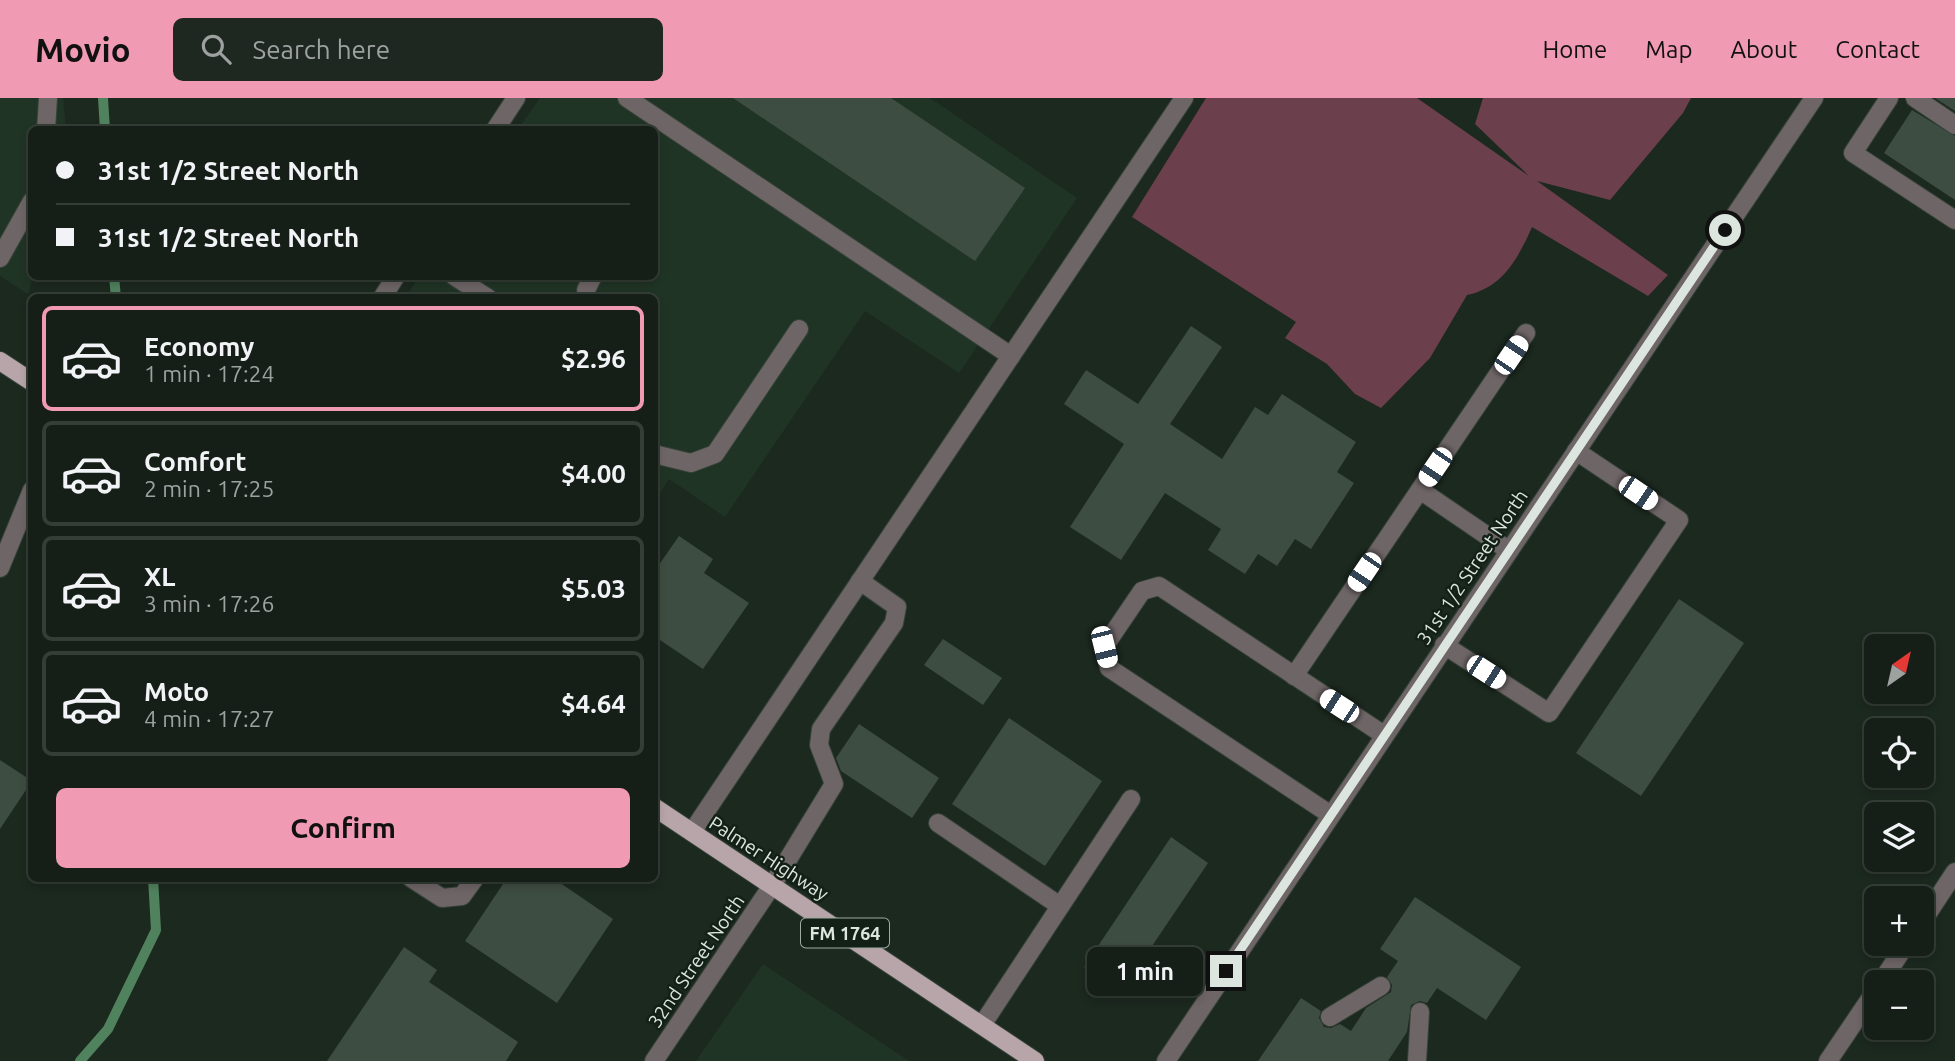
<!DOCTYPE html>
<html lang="en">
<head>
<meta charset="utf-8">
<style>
	:root { --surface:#151f17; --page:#1e2720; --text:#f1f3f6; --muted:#9da2a1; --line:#343d36; --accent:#f19ab4 }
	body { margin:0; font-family:Ubuntu,sans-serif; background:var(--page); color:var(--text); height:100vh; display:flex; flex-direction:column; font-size:26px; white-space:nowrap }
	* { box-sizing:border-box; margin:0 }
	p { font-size:23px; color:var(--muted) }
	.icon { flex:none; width:38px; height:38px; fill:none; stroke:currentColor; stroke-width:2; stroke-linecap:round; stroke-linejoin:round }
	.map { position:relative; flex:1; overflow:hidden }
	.details { position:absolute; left:28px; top:196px; width:630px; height:588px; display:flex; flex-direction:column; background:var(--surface); border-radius:10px; box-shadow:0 4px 10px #0003,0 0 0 2px var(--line) }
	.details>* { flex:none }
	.guide { position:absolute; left:28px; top:28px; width:630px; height:154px; border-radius:10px; box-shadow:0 4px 10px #0003,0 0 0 2px var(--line); display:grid; align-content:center; height:154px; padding:0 28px; background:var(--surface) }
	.needle { width:46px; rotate:34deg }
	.tools { position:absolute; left:1864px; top:536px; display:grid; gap:14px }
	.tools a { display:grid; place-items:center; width:70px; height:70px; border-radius:10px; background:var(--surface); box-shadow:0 4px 10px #0003,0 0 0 2px var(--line); font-size:35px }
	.end { position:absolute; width:32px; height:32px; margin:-16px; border:9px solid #dce5de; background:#111; box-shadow:0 0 0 4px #111 }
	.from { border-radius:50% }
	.bubble { position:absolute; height:49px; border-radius:10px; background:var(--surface); box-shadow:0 4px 10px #0003,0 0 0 2px var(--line); font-size:23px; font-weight:600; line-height:49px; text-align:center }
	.car { position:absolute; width:21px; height:42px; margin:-21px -10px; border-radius:9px; box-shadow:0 0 5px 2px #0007; background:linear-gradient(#fff 24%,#345 0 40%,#fff 0 76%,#345 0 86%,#fff 0) }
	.guide b { display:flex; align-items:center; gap:24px; height:66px; font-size:26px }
	.guide b+b { border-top:2px solid var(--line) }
	.guide i { width:18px; height:18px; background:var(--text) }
	ul { padding:12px 0 0; list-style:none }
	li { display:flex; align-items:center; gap:21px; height:105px; margin:0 14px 10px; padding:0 14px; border:4px solid var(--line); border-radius:10px }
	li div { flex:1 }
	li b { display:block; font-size:26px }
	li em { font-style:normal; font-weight:600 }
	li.selected { border-color:var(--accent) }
	li>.icon { width:63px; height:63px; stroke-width:1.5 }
	.action { display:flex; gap:14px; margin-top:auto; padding:14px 28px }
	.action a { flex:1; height:80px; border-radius:10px; background:var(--accent); color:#111; font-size:28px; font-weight:600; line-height:80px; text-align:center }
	header { display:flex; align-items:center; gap:42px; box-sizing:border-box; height:98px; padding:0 35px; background:var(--accent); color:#111 }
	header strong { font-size:33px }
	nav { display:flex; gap:38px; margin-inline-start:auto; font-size:24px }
	.search { width:490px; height:63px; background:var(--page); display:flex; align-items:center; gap:18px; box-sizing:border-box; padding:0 24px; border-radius:10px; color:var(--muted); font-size:26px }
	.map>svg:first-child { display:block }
	.built { fill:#203425 }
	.green { fill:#6c3f4d }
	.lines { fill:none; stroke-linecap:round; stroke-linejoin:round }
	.stream { stroke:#51825e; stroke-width:10 }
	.building { fill:#3e4d41 }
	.service-casing { stroke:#37433a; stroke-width:20 }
	.minor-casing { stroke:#37433a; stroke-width:20 }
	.primary-casing { stroke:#37433a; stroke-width:20 }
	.service { stroke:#6e6567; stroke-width:18 }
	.minor { stroke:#6e6567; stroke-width:18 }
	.primary { stroke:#b7a5a9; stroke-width:18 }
	.route { stroke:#dce5de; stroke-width:9 }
	.labels { text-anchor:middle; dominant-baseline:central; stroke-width:5; stroke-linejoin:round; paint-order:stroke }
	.shield { fill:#122016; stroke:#9faaa2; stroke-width:2 }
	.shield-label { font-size:18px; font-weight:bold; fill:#dce5de }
	.street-label { font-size:19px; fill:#dce5de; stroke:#122016 }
</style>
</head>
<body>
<header>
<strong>Movio</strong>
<div class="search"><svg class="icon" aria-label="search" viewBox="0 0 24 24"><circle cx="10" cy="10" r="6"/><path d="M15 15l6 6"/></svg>Search here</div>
<nav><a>Home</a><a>Map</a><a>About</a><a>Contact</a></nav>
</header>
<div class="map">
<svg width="1955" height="963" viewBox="0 0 1955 963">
	<rect width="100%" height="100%" fill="#1c291f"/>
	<!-- built -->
	<g class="built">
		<polygon points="0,0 63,0 66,31 32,32 33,179 28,196 0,178"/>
		<polygon points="540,0 930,0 1077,100 959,275 865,213 725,419 669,381 655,402 654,200 405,200 419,179 654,178 654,32 518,31"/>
		<polygon points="763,866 909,963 696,963"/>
	</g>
	<!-- green -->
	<path class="green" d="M1206,0H1417L1529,78L1475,26L1483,0H1691L1683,15L1610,102L1537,83L1668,177L1648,198L1532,129C1518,161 1502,190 1467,197L1430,260L1381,310L1355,296L1327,266L1285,240L1296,224L1132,119Z"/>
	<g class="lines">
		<!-- stream -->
		<g class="stream">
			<polyline points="103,0 105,32"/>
			<polyline points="114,178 116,200"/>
			<polyline points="80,963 108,931 156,832 153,780"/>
		</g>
	</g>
	<!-- building -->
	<g class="building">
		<polygon points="733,0 891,0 1025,90 975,163"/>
		<polygon points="1935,0 1955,0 1955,13"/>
		<polygon points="1912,12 1955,38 1955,102 1884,55"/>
		<polygon points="1191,228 1222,249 1170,326 1222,361 1255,309 1268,317 1282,296 1356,344 1337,374 1354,385 1311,451 1295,441 1277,468 1258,456 1245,476 1208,452 1221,431 1165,395 1121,462 1070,429 1124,346 1064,306 1086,272 1138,306"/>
		<polygon points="679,438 713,461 704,475 749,505 703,571 654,538 654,474"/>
		<polygon points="1679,501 1744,545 1641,698 1576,655"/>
		<polygon points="943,541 1002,580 983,607 924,567"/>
		<polygon points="1009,620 1102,683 1045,768 952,706"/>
		<polygon points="859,626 939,680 912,720 841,673 836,660"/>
		<polygon points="0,662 32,683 0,731"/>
		<polygon points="1171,739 1208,765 1121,894 1084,869"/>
		<polygon points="507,780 553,780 613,821 557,905 465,843"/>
		<polygon points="1415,799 1521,869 1486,922 1437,890 1427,905 1420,903 1411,907 1407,934 1388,963 1258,963 1301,900 1321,913 1319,920 1324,929 1331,930 1340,926 1351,933 1366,910 1391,894 1392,887 1387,879 1398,863 1380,851"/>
		<polygon points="404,849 437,872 429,884 518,944 506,963 327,963"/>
	</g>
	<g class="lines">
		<defs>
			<g id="service">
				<polyline points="627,0 1011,258"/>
				<polyline points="1889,0 1853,55 1955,122"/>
				<polyline points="1915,0 1955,27"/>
				<polyline points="46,32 48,0"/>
				<polyline points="0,160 32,103"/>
				<polyline points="454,178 488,200"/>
				<polyline points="586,192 593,178"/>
				<polyline points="654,356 691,365 715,356 799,231"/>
				<polyline points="1420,392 1508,452"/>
				<polyline points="0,470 32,392"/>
				<polyline points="1444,547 1549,615 1679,422 1576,353"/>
				<polyline points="1294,578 1526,235"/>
				<polyline points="1331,717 1109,570 1104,549 1142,493 1159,488 1384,637"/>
				<polyline points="938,725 1060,808"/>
				<polyline points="411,780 442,800 462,798 475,780"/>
				<polyline points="773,786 834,686 819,647 821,631 894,525 897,509 860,483"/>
				<polyline points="1330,919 1381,888"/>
				<polyline points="982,927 1131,701"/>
				<polyline points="1417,963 1420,914"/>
			</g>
			<g id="minor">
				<polyline points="495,32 516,0"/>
				<polyline points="382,200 396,178"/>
				<polyline points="692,734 1184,0"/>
				<polyline points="1922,824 1955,774"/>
				<polyline points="1881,884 1907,845"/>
				<polyline points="654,963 773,786"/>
				<polyline points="1166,963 1814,0"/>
				<polyline points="1828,963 1876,892"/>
			</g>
			<g id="primary">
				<polyline points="0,263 32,284"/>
				<polyline points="654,709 1035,963"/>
			</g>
		</defs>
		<!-- service casing -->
		<use href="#service" class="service-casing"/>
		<!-- minor casing -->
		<use href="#minor" class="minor-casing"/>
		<!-- primary casing -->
		<use href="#primary" class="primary-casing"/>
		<!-- service -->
		<use href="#service" class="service"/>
		<!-- minor -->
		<use href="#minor" class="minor"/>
		<!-- primary -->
		<use href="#primary" class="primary"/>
	</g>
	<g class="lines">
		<!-- route -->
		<polyline class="route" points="1226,873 1725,132"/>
	</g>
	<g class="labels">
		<!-- shield labels -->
		<rect class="shield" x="801" y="820.5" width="88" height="29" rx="5"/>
		<g class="shield-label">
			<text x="845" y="835">FM 1764</text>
		</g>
		<!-- street labels -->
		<g class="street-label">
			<text transform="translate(1472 469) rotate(-56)">31st 1/2 Street North</text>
			<text transform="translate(769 760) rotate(33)">Palmer Highway</text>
			<text transform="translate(696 863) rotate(-56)">32nd Street North</text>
		</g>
	</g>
</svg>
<div class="tools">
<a><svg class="needle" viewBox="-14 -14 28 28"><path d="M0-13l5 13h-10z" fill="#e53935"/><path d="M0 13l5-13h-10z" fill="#9da2a1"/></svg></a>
<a><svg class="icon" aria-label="locate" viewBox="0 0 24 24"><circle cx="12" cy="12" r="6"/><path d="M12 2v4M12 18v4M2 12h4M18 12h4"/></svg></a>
<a><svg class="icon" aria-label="layers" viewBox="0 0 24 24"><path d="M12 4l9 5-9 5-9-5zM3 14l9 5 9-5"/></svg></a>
<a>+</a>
<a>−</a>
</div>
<i class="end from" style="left:1725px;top:132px"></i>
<i class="end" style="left:1226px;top:873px"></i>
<div class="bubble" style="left:1087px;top:849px;width:116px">1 min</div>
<i class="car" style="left:1511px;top:257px;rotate:34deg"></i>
<i class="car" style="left:1435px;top:369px;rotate:214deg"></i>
<i class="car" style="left:1638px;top:395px;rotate:124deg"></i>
<i class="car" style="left:1364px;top:474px;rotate:214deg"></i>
<i class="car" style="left:1104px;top:549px;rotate:166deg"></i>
<i class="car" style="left:1486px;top:574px;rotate:123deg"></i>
<i class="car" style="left:1339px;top:608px;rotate:303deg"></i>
<div class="guide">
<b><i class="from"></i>31st 1/2 Street North</b>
<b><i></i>31st 1/2 Street North</b>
</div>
<section class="details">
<ul>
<li class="selected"><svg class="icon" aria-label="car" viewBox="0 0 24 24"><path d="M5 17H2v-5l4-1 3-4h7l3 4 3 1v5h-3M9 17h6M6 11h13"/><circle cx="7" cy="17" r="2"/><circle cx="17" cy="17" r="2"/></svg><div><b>Economy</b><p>1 min · 17:24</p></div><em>$2.96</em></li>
<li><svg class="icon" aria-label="car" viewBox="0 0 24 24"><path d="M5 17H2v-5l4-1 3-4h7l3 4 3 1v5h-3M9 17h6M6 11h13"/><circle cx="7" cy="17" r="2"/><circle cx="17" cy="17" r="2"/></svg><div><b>Comfort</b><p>2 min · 17:25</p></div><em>$4.00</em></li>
<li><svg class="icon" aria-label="car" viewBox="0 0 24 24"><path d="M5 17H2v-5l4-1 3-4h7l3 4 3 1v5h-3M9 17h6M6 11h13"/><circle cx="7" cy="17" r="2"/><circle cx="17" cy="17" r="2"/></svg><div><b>XL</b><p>3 min · 17:26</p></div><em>$5.03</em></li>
<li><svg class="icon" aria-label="car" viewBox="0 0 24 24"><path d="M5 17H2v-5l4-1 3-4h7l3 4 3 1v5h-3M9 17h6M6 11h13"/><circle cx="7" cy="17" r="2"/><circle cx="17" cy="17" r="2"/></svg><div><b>Moto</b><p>4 min · 17:27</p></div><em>$4.64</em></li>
</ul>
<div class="action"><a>Confirm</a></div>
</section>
</div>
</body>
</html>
